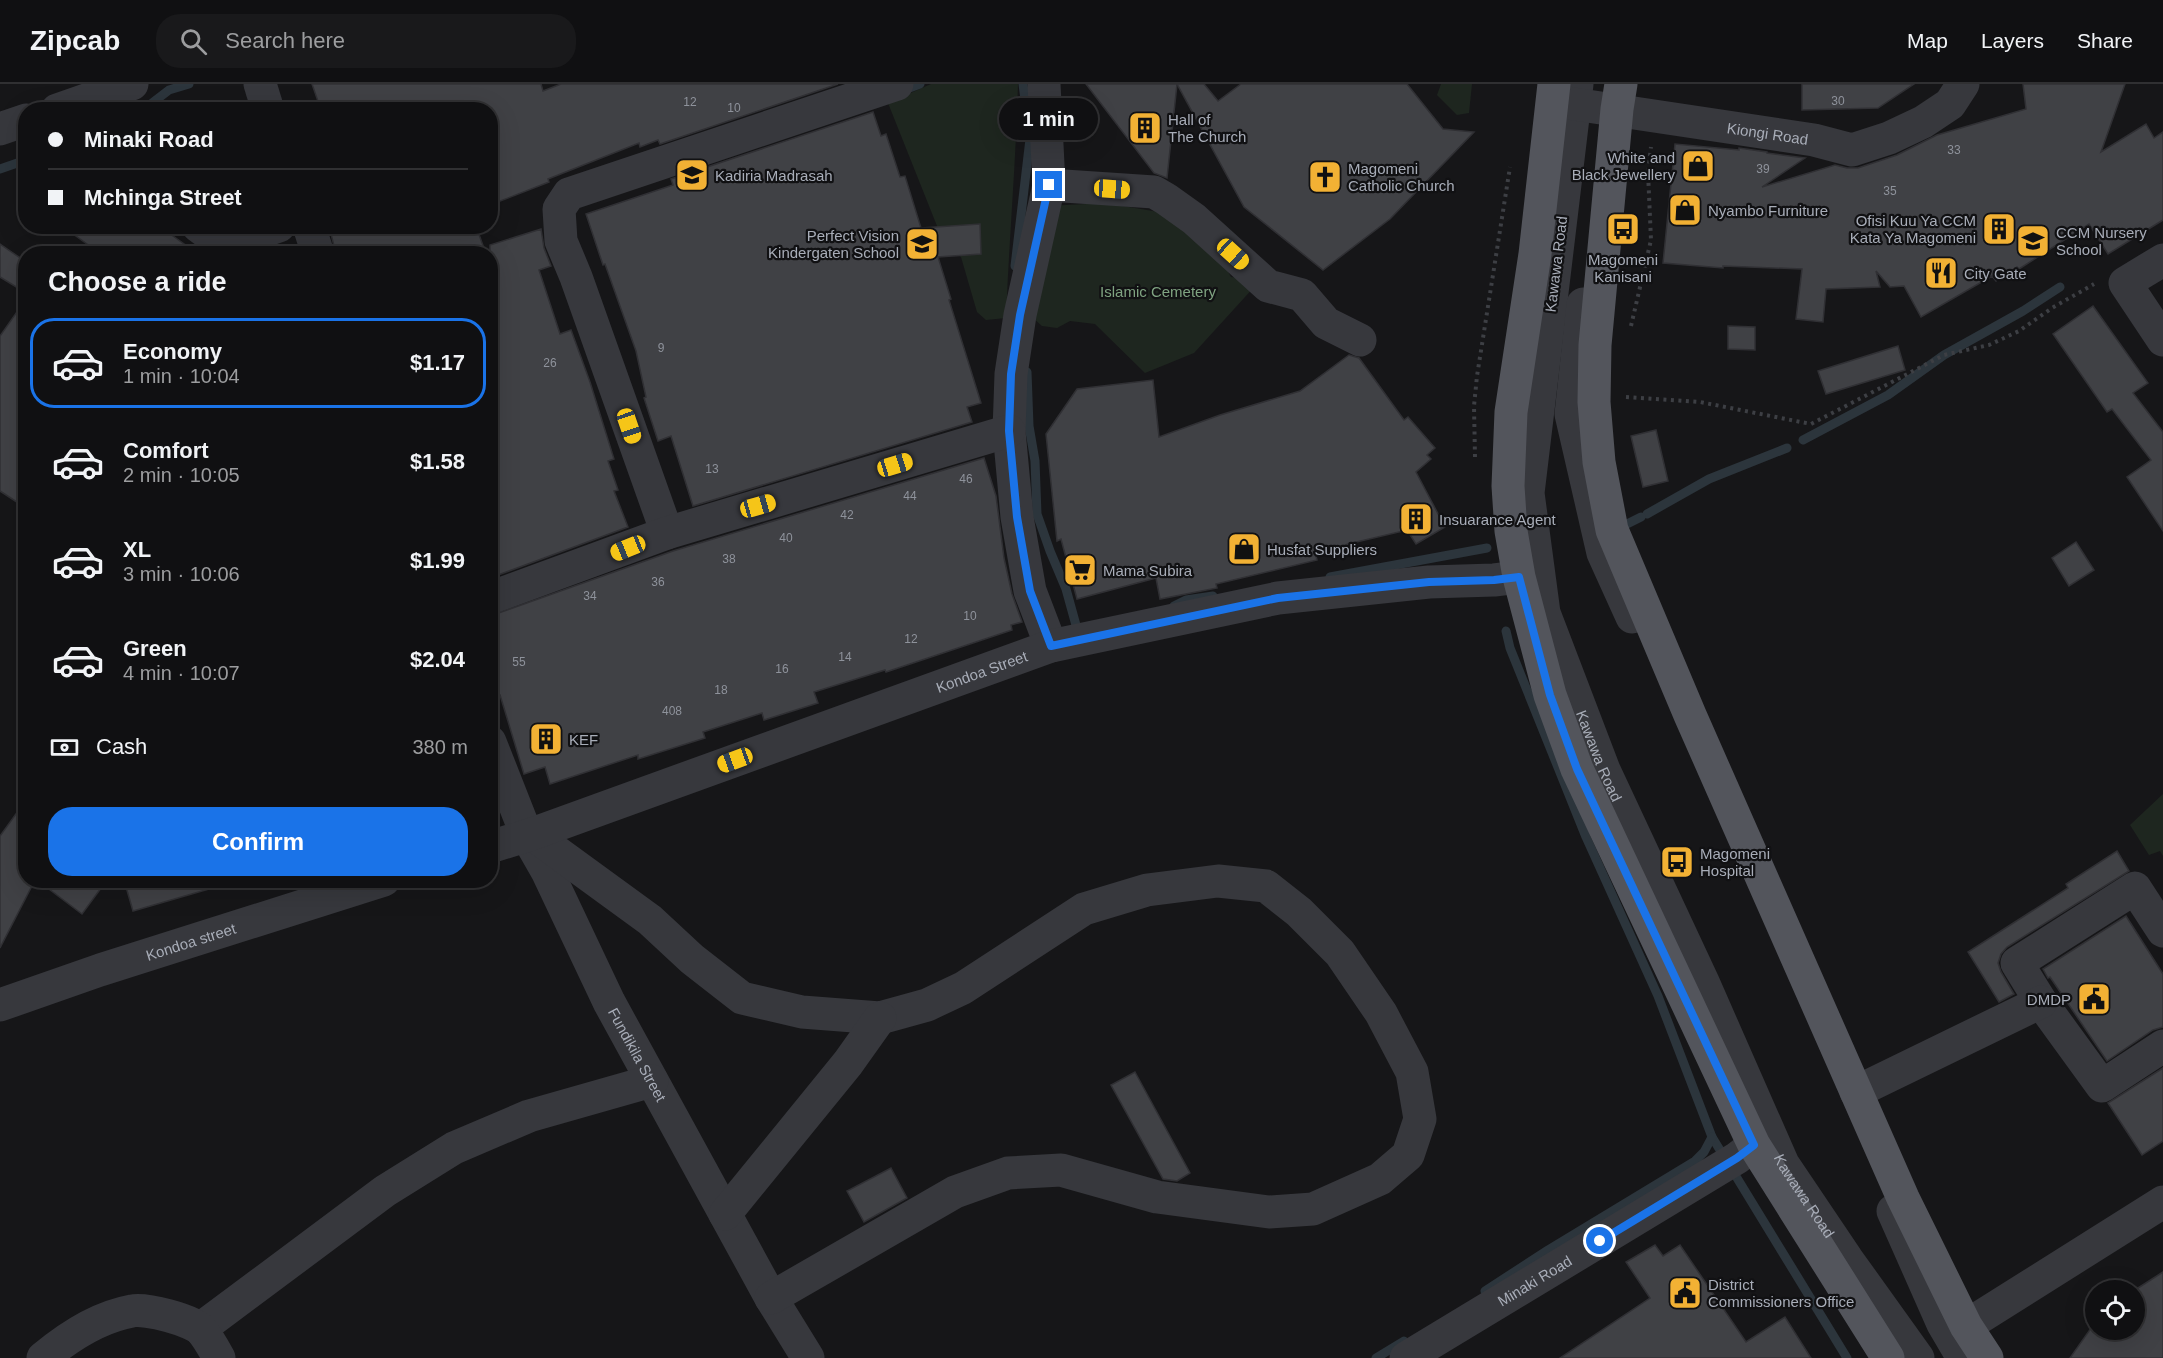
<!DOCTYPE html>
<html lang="en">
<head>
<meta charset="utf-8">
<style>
	:root { --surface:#101012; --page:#19191b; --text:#f1f3f6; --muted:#9c9d9f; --line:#303032; --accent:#1a73e8 }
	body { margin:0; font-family:Helvetica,sans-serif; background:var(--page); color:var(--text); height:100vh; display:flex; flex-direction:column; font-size:22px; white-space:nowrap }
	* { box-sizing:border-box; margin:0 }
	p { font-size:20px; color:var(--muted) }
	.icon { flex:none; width:33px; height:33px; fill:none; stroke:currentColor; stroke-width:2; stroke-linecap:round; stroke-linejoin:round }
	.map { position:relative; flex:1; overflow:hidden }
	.sheet { position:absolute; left:18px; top:162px; width:480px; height:642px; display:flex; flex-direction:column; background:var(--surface); border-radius:24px; box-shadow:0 6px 24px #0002,0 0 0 2px var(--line) }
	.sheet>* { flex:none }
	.top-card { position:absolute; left:18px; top:18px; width:480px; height:132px; border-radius:24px; box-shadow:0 6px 24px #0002,0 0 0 2px var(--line); display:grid; align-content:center; height:132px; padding:0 30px; background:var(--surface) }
	.controls { position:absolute; left:2085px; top:1196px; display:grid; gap:12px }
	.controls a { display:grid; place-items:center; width:60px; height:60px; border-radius:50%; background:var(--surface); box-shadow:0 6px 24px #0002,0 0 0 2px var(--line); font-size:30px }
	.end { position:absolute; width:27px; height:27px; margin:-14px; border:8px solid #1a73e8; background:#fff; box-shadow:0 0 0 3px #fff }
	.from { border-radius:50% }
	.bubble { position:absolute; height:42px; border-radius:21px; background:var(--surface); box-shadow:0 6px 24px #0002,0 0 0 2px var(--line); font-size:20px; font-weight:800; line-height:42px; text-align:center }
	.car { position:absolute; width:18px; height:36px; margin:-18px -9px; border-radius:8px; box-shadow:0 0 4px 2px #0007; background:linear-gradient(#f5c518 24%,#345 0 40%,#f5c518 0 76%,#345 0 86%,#f5c518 0) }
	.top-card b { display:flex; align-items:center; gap:21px; height:57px; font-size:22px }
	.top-card b+b { border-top:2px solid var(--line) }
	.top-card i { width:15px; height:15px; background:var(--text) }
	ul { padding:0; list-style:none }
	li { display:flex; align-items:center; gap:18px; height:90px; margin:0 12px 9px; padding:0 18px; border:3px solid transparent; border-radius:24px }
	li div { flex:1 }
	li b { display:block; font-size:22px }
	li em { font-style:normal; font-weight:800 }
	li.current { border-color:var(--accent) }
	li>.icon { width:54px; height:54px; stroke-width:1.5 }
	h2 { padding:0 30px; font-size:27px; line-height:72px }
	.pay { display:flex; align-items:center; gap:15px; height:66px; padding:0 30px; font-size:22px }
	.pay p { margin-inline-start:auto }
	.cta { display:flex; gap:12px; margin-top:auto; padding:12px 30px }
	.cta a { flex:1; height:69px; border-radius:24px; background:var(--accent); color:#fff; font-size:24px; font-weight:800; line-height:69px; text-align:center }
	header { display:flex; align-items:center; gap:36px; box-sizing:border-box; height:84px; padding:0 30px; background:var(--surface); border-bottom:2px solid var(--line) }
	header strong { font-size:28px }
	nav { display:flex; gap:33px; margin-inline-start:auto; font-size:21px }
	.search { width:420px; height:54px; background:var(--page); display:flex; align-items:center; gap:15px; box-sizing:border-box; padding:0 21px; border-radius:24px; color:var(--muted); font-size:22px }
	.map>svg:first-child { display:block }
	.green { fill:#1e261f }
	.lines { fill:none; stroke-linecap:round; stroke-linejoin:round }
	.stream { stroke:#2c353c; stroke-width:9 }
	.building { fill:#404145; stroke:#303034; stroke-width:1.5 }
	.path { stroke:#3d3f44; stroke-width:4; stroke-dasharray:3 4.5; stroke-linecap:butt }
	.minor { stroke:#37383d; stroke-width:33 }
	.major { stroke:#53555c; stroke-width:33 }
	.route { stroke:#1a73e8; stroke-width:8 }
	.labels { text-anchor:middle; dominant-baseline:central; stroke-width:4.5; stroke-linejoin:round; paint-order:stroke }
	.number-label { font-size:12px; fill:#8e929b }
	.poi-label { font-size:15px; fill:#a8adb8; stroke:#111113; text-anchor:start }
	.street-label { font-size:15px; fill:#a8adb8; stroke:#111113 }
	.park-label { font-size:15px; fill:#7fa381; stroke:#111113 }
</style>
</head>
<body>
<header>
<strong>Zipcab</strong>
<div class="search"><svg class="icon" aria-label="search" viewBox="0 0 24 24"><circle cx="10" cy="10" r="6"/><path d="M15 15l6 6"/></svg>Search here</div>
<nav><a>Map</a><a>Layers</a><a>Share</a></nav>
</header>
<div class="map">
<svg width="2163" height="1274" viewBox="0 0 2163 1274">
	<rect width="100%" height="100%" fill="#161618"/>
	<!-- green -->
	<g class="green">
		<path d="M931,0H1018C1016,78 1009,156 1006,234L986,236L977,228L961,173L943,157L888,19Z"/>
		<polygon points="1441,0 1472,0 1469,29 1457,31 1437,11"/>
		<polygon points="1105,119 1159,128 1216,166 1231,193 1247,195 1255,202 1194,269 1145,289 1095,240 1070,237 1057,244 1042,242 1032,233 1047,122"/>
		<polygon points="2163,710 2163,772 2160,767 2149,771 2130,741"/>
	</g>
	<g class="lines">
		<!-- stream -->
		<g class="stream">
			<polyline points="904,6 920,0"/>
			<polyline points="143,26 169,6 189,0"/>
			<polyline points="0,85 26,76"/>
			<polyline points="1015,182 1030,55 1023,0"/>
			<polyline points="1027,288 1029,342 1035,377 1037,430 1050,467 1066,505 1079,552"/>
			<polyline points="1803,356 1888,311 1944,271 2023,227 2060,203"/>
			<polyline points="1647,430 1709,395 1787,364"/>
			<polyline points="1625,441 1641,433"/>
			<polyline points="1330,493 1487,464"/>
			<polyline points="1174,522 1186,516 1213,512"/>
			<polyline points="1506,547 1510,564 1586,753 1658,912 1712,1053 1847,1274"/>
			<polyline points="1485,1207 1548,1166 1695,1077 1704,1068 1712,1053"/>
			<polyline points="1376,1274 1404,1257"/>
		</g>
	</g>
	<!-- building -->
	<g class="building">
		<polygon points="312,0 541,0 543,7 561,0 838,0 660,60 658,56 640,63 639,59 548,95 549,98 490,121 490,26 321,26"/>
		<polygon points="1086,0 1177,0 1167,94 1154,89"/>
		<polygon points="1177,0 1204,0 1218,17 1241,0 1407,0 1443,45 1474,48 1390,135 1323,186 1244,123"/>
		<polygon points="1802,0 1914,0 1878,24 1802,26"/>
		<polygon points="2023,0 2125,0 2101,68 2146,40 2154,54 2163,48 2163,136 2108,170 2089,140 2019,185 2017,183 1996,197 1992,192 1921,233 1904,202 1890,203 1876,187 1880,203 1826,205 1823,238 1796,235 1802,185 1723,182 1723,184 1663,179 1675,60 1739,66 1739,64 1767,68 1767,69 1805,74 1762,103 1835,81 1847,84 1858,84 1897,71 1937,51 2026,25"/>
		<polygon points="873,28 881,52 886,50 900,93 905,92 921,144 980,140 981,170 938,173 951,215 949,216 981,319 967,323 972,338 693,422 671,352 658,357 644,314 646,313 636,267 605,180 603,181 586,130 673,101 671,95"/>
		<polygon points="62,142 159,142 198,170 101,170"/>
		<polygon points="329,142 476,142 486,170 336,170"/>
		<polygon points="541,145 544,164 551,182 539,186 560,250 571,246 590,298 614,375 608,377 618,406 614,407 628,443 490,494 490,432 496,431 490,409 490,161"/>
		<polygon points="0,160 26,178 26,209 0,193"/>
		<polygon points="26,215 26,424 0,407 0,252"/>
		<polygon points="2093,222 2148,299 2133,309 2163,348 2163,447 2127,393 2151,376 2112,325 2107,328 2053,250"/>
		<polygon points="1728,242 1755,243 1755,266 1728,265"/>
		<polygon points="1898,262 1905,286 1826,310 1818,287"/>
		<polygon points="1349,271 1359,274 1404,336 1408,333 1435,364 1427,371 1431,375 1416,388 1445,443 1416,460 1407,446 1348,460 1333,466 1333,469 1316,472 1317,476 1216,500 1217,504 1160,515 1156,494 1077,515 1061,455 1057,457 1046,350 1077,305 1153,296 1159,353 1220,331 1300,307"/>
		<polygon points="1656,346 1668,397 1643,403 1631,352"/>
		<polygon points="984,374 996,412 1004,474 1012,510 1022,538 1011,541 1012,546 886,588 885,586 814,608 818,619 764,636 762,629 703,648 705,654 638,675 638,671 550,700 545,683 524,690 500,611 496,612 490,594 490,532 673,467"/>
		<polygon points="2076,458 2094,486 2069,502 2052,474"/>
		<polygon points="26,716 26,796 35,796 0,864 0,752"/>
		<polygon points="2117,767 2129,787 2007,863 2001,870 1998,879 2001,888 2014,910 1999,918 1968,868 2068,804 2066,800"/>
		<polygon points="37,796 107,796 82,830"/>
		<polygon points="124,796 215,796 216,803 133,827"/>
		<polygon points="2126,832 2163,890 2163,943 2153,946 2107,977 2050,893 2048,894 2043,885"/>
		<polygon points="2163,984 2163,1057 2142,1071 2108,1019"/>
		<polygon points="1135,988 1190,1089 1177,1097 1163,1095 1111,1001"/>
		<polygon points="891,1084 907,1114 864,1138 847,1107"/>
		<polygon points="1655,1161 1663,1172 1680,1161 1746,1258 1785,1233 1811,1274 1560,1274 1650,1214 1626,1178"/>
		<polygon points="2163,1188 2163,1274 2070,1274 2096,1237 2096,1245 2134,1245 2134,1211 2138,1213 2138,1204"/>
	</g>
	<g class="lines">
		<!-- path -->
		<g class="path">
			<polyline points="1631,242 1651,156 1648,88 1651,63"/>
			<polyline points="1626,313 1700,318 1811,340 1944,271 1989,261 2019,247 2052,224 2094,200"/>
			<polyline points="1475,373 1474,322 1477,292 1510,83"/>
		</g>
		<!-- minor -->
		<g class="minor">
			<polyline points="260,0 268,26"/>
			<polyline points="1044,0 1049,101 1020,231 1011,290 1009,347 1017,433 1030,507 1051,562"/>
			<path id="s1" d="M1577,0L1528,409L1544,529L1604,686L1703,898L1783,1080L1847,1175L1918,1274"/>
			<path id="s2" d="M1554,17L1814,56L1852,66L1889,54L1923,38L1950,20L1963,0"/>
			<polyline points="57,26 132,0"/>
			<polyline points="0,45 26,36"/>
			<polyline points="1049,101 1154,108 1166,115 1194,135 1268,202 1302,211 1326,239 1360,256"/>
			<polyline points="198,142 217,156 244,154 279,142"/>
			<polyline points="309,142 318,170"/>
			<polyline points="2163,176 2125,199 2163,256"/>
			<polyline points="1583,220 1571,330 1603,469 1632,533"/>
			<polyline points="667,449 576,193 561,157 559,125 569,110 897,0"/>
			<polyline points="490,514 667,449 1009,347"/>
			<path id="s3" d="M490,658L527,752L547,787L609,918L771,1214L808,1274"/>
			<polyline points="532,750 650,836 692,875 742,914 802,928 880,934 927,921 963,904 1084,825 1147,806 1218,797 1266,802 1299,828 1340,869 1381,929 1412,988 1420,1035 1408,1071 1380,1095 1313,1125 1269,1128 1157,1113 1061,1086 1008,1089 955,1108 771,1214"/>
			<path id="s4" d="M490,763L532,750L1051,562L1278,514L1429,498L1494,496L1519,493"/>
			<polyline points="2163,847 2135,804 2017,879 2041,918 2102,1002 2163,962"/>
			<path id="s5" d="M0,921L100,886L384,796"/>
			<polyline points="1856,1008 2041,918"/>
			<polyline points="1893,1127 1943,1240 1963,1274"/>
			<polyline points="725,1130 848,979 880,934"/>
			<polyline points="1966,1242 2163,1118"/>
			<polyline points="200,1245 385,1107 454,1064 529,1032 652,997"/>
			<path d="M43,1274C68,1253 99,1233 132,1227C145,1224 193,1236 202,1247C208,1254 214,1265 219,1274"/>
			<path id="s6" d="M1406,1274L1737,1074L1754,1061"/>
		</g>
		<!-- major -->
		<g class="major">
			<polyline points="1554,0 1535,170 1511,328 1508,402 1511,447 1519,493 1550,611 1577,685 1754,1061 1888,1274"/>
			<polyline points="1621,0 1617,25 1595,261 1594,318 1599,378 1612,446 1690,631 1903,1114 1966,1242 1987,1274"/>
		</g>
	</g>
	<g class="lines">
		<!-- route -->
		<polyline class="route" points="1049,101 1020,231 1011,290 1009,347 1017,433 1030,507 1051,562 1278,514 1429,498 1494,496 1519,493 1550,611 1577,685 1754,1061 1737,1074 1600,1157"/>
	</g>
	<!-- icons -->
	<defs>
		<symbol id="building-square" viewBox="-11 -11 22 22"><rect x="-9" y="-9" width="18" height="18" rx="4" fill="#f2b134" stroke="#111113"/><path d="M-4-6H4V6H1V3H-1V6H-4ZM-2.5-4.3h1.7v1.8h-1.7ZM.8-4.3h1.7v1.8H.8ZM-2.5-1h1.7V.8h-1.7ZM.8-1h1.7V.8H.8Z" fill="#111"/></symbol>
		<symbol id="shop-square" viewBox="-11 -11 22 22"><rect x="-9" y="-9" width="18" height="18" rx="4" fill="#f2b134" stroke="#111113"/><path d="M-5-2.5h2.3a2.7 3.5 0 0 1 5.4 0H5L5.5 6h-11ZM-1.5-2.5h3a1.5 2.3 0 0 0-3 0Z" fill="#111"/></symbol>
		<symbol id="school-square" viewBox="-11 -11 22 22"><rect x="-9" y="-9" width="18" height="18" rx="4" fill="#f2b134" stroke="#111113"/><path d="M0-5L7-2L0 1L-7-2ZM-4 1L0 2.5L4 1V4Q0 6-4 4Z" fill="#111"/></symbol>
		<symbol id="church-square" viewBox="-11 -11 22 22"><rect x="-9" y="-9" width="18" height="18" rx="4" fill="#f2b134" stroke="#111113"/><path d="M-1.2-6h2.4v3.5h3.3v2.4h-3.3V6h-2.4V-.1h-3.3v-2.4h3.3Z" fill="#111"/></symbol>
		<symbol id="bus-square" viewBox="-11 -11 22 22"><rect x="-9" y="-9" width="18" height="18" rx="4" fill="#f2b134" stroke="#111113"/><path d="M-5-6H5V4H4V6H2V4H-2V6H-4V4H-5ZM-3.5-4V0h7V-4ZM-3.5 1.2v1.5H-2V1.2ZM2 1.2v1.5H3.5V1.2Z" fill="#111"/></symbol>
		<symbol id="restaurant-square" viewBox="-11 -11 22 22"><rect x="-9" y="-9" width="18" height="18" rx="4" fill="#f2b134" stroke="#111113"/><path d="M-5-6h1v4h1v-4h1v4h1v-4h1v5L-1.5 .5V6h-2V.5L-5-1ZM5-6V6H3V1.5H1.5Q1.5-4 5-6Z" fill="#111"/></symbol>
		<symbol id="supermarket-square" viewBox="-11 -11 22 22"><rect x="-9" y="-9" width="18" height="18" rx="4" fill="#f2b134" stroke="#111113"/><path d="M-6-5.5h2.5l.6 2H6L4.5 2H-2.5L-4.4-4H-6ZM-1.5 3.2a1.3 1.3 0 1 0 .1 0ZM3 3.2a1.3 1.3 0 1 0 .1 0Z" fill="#111"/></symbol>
		<symbol id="civic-square" viewBox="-11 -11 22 22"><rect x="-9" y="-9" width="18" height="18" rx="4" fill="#f2b134" stroke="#111113"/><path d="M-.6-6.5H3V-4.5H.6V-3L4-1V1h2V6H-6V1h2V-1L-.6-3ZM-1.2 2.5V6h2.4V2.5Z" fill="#111"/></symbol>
	</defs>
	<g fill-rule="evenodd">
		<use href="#building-square" x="1126" y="25" width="38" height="38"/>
		<use href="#shop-square" x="1679" y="63" width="38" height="38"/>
		<use href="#school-square" x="673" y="72" width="38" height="38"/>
		<use href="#church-square" x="1306" y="74" width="38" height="38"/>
		<use href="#shop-square" x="1666" y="107" width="38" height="38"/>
		<use href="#bus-square" x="1604" y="126" width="38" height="38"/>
		<use href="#building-square" x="1980" y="126" width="38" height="38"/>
		<use href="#school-square" x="2014" y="138" width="38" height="38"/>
		<use href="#school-square" x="903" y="141" width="38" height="38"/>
		<use href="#restaurant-square" x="1922" y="170" width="38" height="38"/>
		<use href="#building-square" x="1397" y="416" width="38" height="38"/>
		<use href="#shop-square" x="1225" y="446" width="38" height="38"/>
		<use href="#supermarket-square" x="1061" y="467" width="38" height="38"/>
		<use href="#building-square" x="527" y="636" width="38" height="38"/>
		<use href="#bus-square" x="1658" y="759" width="38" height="38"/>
		<use href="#civic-square" x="2075" y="896" width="38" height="38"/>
		<use href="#civic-square" x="1666" y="1190" width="38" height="38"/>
	</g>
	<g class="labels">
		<!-- number labels -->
		<g class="number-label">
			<text x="1838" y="17">30</text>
			<text x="690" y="18">12</text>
			<text x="734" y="24">10</text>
			<text x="1954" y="66">33</text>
			<text x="1763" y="85">39</text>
			<text x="1890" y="107">35</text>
			<text x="661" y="264">9</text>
			<text x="550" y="279">26</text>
			<text x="712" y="385">13</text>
			<text x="966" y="395">46</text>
			<text x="910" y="412">44</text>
			<text x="847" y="431">42</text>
			<text x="786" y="454">40</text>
			<text x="729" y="475">38</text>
			<text x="658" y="498">36</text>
			<text x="590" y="512">34</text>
			<text x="970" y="532">10</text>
			<text x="911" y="555">12</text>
			<text x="845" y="573">14</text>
			<text x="519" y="578">55</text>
			<text x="782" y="585">16</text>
			<text x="721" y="606">18</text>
			<text x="672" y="627">408</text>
		</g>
		<!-- poi labels -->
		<g class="poi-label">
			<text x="1168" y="35">Hall of<tspan x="1168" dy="17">The Church</tspan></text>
			<text x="1675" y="73" text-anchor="end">White and<tspan x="1675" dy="17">Black Jewellery</tspan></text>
			<text x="1348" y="84">Magomeni<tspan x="1348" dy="17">Catholic Church</tspan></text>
			<text x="715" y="91">Kadiria Madrasah</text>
			<text x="1708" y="126">Nyambo Furniture</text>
			<text x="1976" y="136" text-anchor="end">Ofisi Kuu Ya CCM<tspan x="1976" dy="17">Kata Ya Magomeni</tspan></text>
			<text x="2056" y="148">CCM Nursery<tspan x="2056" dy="17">School</tspan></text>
			<text x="899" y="151" text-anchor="end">Perfect Vision<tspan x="899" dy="17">Kindergaten School</tspan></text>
			<text x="1623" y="175" text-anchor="middle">Magomeni<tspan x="1623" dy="17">Kanisani</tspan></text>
			<text x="1964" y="189">City Gate</text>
			<text x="1439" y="435">Insuarance Agent</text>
			<text x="1267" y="465">Husfat Suppliers</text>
			<text x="1103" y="486">Mama Subira</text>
			<text x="569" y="655">KEF</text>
			<text x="1700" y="769">Magomeni<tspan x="1700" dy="17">Hospital</tspan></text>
			<text x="2071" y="915" text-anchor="end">DMDP</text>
			<text x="1708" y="1200">District<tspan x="1708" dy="17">Commissioners Office</tspan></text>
		</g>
		<!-- street labels -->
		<g class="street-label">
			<text stroke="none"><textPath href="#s2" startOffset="216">Kiongi Road</textPath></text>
			<text transform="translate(1556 180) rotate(-83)">Kawawa Road</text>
			<text stroke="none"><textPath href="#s4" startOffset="522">Kondoa Street</textPath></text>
			<text stroke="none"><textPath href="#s1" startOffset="686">Kawawa Road</textPath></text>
			<text stroke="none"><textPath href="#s5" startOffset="201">Kondoa street</textPath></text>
			<text stroke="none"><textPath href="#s3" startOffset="346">Fundikila Street</textPath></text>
			<text stroke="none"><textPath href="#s1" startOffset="1172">Kawawa Road</textPath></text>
			<text stroke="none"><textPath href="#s6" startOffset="150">Minaki Road</textPath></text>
		</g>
		<!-- park labels -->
		<g class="park-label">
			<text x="1158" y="207">Islamic Cemetery</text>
		</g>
	</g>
</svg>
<div class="controls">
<a><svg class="icon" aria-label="locate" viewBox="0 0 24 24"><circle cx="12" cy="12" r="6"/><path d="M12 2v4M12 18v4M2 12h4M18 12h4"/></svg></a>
</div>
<i class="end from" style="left:1600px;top:1157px"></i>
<i class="end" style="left:1049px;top:101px"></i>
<div class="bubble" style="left:999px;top:14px;width:99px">1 min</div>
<i class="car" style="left:1112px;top:105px;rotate:94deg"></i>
<i class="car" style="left:1233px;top:170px;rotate:132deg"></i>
<i class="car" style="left:629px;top:342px;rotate:161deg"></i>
<i class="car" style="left:895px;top:381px;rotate:73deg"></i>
<i class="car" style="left:758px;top:422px;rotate:74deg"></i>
<i class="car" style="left:628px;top:464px;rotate:248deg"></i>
<i class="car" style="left:735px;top:676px;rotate:250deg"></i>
<div class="top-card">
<b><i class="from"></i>Minaki Road</b>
<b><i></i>Mchinga Street</b>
</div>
<section class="sheet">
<h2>Choose a ride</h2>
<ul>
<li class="current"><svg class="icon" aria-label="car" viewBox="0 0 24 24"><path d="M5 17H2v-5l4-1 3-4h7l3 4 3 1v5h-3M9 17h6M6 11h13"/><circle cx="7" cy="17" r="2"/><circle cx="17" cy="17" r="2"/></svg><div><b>Economy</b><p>1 min · 10:04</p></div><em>$1.17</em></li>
<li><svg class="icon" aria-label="car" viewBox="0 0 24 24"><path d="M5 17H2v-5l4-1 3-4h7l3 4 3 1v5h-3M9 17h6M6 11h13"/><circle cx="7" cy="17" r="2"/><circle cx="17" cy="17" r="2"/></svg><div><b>Comfort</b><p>2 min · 10:05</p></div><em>$1.58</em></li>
<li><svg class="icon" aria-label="car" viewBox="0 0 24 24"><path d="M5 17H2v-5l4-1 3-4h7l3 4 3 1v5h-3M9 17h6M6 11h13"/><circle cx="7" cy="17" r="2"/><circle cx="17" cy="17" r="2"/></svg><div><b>XL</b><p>3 min · 10:06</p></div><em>$1.99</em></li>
<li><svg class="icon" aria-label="car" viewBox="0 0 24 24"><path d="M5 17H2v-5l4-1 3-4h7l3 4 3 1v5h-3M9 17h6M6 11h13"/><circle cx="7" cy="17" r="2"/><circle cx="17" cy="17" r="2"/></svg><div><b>Green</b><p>4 min · 10:07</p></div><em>$2.04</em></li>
</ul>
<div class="pay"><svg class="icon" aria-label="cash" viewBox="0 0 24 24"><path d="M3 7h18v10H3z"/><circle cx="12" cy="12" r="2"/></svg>Cash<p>380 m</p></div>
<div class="cta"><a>Confirm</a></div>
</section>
</div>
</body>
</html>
